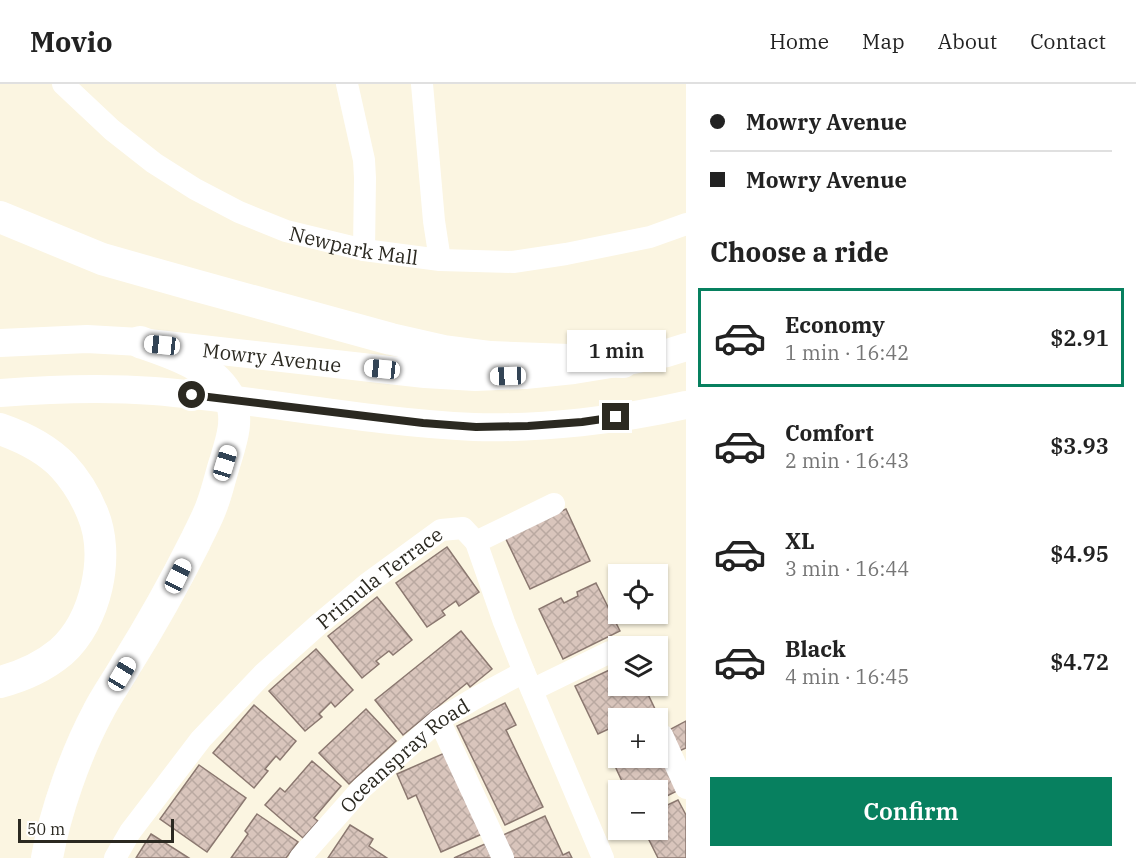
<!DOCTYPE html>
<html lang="en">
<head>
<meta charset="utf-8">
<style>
	:root { --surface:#fff; --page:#f2f2f2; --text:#222; --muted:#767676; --line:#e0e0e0; --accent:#07805f }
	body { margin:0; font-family:"IBM Plex Serif",serif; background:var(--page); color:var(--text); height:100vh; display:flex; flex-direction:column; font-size:22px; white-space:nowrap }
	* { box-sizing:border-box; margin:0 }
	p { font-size:20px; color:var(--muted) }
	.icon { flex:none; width:33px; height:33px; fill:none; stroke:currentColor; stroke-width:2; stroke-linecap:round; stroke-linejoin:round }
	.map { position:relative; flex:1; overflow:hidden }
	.side { display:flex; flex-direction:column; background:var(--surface); width:450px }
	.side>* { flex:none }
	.top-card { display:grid; align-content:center; height:132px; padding:0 24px; background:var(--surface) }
	.buttons { position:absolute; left:608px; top:480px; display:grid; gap:12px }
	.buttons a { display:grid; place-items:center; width:60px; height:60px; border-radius:0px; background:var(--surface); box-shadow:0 2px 4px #0004; font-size:30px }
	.scale { position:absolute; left:18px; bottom:15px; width:156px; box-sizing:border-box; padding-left:6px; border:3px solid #2b2921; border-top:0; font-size:16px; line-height:21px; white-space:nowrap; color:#2b2921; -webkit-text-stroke:4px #fff; paint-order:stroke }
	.end { position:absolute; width:27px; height:27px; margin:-14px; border:8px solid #2b2921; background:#fff; box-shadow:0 0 0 3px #fff }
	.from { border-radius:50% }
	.bubble { position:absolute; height:42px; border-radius:0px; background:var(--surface); box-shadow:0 2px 4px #0004; font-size:20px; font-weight:600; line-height:42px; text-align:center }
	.car { position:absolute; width:18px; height:36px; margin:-18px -9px; border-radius:8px; box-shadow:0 0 4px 2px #0007; background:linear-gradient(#fff 24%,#345 0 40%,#fff 0 76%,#345 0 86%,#fff 0) }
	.top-card b { display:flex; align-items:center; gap:21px; height:57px; font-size:22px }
	.top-card b+b { border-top:2px solid var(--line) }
	.top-card i { width:15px; height:15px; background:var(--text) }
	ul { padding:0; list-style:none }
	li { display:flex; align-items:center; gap:18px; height:99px; margin:0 12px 9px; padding:0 12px; border:3px solid transparent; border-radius:0px }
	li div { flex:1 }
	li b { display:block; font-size:22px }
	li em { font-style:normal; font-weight:600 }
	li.current { border-color:var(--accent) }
	li>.icon { width:54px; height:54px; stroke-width:1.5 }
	h2 { padding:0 24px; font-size:27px; line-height:72px }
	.button { display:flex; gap:12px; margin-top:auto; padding:12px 24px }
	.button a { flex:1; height:69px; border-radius:0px; background:var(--accent); color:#fff; font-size:24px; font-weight:600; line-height:69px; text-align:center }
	header { display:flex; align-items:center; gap:36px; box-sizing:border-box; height:84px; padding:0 30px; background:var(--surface); border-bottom:2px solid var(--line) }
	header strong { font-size:28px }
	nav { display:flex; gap:33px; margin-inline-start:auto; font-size:21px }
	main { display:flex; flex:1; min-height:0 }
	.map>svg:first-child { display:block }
	.building { fill:url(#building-cross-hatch); stroke:#8b7870; stroke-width:1.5 }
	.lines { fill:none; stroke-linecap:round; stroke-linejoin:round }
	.minor { stroke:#fff; stroke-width:22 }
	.major { stroke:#fff; stroke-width:28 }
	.highway { stroke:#fff; stroke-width:32 }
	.route { stroke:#2b2921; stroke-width:8 }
	.labels { text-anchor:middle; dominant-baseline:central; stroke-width:6; stroke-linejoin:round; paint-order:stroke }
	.street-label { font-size:20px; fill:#2b2921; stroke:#fff }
</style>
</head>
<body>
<header>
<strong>Movio</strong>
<nav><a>Home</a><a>Map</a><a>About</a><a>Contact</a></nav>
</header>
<main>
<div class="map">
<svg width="686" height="774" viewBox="0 0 686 774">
	<defs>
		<pattern id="building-cross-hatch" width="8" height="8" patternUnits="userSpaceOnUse" patternTransform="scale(1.5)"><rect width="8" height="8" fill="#d9c5bc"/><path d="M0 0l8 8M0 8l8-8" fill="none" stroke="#baa9a1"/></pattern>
	</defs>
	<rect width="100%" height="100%" fill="#fbf5e1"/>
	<!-- building -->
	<g class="building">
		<polygon points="566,425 590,477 530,505 505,453"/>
		<polygon points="447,463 479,508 459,522 456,517 442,527 445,531 427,543 396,499"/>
		<polygon points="596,499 620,547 563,575 539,525 561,514 564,519 578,512 577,508"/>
		<polygon points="377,513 412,556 393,571 389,567 376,577 379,580 362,594 328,552"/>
		<polygon points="461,547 492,585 470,603 467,599 403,651 375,616"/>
		<polygon points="316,565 353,606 335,623 331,618 319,630 322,633 305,647 269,607"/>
		<polygon points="618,582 618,602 644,602 655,625 636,634 633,634 631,631 622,634 618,634 618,636 616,637 617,641 598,650 575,602"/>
		<polygon points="505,619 516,641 506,646 543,723 505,741 457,642"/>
		<polygon points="254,621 296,657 280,676 276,672 265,685 268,687 254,704 213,669"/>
		<polygon points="366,625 396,657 349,700 319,669"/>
		<polygon points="686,637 686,664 679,667 669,646"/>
		<polygon points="657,664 677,707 657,717 657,706 626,706 609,669 618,665 618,674 657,674"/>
		<polygon points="447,668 482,750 441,768 416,711 408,715 397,690"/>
		<polygon points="312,677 341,702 314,734 318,737 303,754 265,721 280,704 285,708"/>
		<polygon points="199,681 246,714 207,768 160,735"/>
		<polygon points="678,716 686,731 686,774 658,774 644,746 657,746 657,726"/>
		<polygon points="257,730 298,758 286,774 231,774 248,750 245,747"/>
		<polygon points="545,732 563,771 569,768 572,774 511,774 501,752"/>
		<polygon points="350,741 373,755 369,762 387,774 328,774"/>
		<polygon points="151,750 189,774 136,774"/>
		<polygon points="485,760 492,774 454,774"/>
	</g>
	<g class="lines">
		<!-- minor -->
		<g class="minor">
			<path id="s1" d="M63,0L112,46L154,79L195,105L239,128L286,147L364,166L440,176L513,178L566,170L650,153L686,140"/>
			<polyline points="347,0 364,76 365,94 364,166"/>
			<polyline points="422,0 434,137 440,176"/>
			<polyline points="476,458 554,420"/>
			<polyline points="532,606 610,568"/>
			<polyline points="439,636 503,774"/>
			<polyline points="662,651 686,704"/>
			<path id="s2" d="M115,774L130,748L201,655L263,590L318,541L367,500L441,446L463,444L476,458L504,538L524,588L603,774"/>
			<path id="s3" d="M300,774L362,704L439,636L472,616L524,588"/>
		</g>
		<!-- major -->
		<g class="major">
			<path id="s4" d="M0,259L87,255L140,258L425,290L475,293L525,291L574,286L623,278L667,269L686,263"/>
			<path d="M0,309C51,305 103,303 154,307C261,316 367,338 474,343C541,345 621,336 686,321"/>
		</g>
		<!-- highway -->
		<g class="highway">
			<polyline points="0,133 102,175 194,201 391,255 444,267 491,273 623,278"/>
			<path d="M0,345C23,353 46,364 63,382C75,395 85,411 92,428C111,471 96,537 61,568C43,583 23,592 0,598"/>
			<path d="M47,774C55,728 76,669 98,628C106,612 117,597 126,581C151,541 174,500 195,458C201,445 208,433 212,421C217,408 220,394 224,381C230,361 240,336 230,315C214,282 172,269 140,258"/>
		</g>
	</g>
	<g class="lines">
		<!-- route -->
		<polyline class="route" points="192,311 423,339 476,343 528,342 582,338 616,333"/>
	</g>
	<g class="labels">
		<!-- street labels -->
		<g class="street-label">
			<text stroke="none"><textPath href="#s1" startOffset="339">Newpark Mall</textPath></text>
			<text stroke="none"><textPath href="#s4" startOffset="273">Mowry Avenue</textPath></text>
			<text stroke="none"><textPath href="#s2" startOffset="388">Primula Terrace</textPath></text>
			<text stroke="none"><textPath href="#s3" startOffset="147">Oceanspray Road</textPath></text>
		</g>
	</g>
</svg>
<div class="buttons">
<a><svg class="icon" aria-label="locate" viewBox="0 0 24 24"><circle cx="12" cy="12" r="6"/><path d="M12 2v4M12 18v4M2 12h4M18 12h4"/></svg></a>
<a><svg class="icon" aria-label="layers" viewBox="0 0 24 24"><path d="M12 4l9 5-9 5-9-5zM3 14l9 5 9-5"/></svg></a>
<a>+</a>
<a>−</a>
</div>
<div class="scale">50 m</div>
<i class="end from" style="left:192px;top:311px"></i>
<i class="end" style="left:616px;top:333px"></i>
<div class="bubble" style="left:567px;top:246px;width:99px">1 min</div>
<i class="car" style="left:162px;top:261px;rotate:276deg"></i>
<i class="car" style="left:382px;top:285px;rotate:276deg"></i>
<i class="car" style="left:508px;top:292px;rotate:268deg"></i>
<i class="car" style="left:225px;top:379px;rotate:17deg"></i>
<i class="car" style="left:178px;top:492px;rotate:26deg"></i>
<i class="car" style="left:122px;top:590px;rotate:31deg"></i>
</div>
<section class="side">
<div class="top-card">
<b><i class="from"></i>Mowry Avenue</b>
<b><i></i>Mowry Avenue</b>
</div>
<h2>Choose a ride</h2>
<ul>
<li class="current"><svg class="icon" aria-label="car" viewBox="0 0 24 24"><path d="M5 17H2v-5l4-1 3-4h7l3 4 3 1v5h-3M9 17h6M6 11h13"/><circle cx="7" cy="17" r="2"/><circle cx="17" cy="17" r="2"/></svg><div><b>Economy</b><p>1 min · 16:42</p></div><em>$2.91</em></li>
<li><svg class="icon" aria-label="car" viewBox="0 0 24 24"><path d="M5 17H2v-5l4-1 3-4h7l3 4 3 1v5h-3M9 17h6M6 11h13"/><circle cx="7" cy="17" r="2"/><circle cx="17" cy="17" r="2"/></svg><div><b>Comfort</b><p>2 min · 16:43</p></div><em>$3.93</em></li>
<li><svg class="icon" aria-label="car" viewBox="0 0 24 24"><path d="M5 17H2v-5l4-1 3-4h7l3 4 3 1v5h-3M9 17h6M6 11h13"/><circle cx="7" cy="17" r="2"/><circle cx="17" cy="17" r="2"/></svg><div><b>XL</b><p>3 min · 16:44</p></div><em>$4.95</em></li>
<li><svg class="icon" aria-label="car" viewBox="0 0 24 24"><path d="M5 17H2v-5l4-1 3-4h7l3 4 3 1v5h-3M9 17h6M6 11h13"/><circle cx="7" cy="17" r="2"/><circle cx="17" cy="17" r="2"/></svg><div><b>Black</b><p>4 min · 16:45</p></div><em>$4.72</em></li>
</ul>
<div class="button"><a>Confirm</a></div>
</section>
</main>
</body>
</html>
